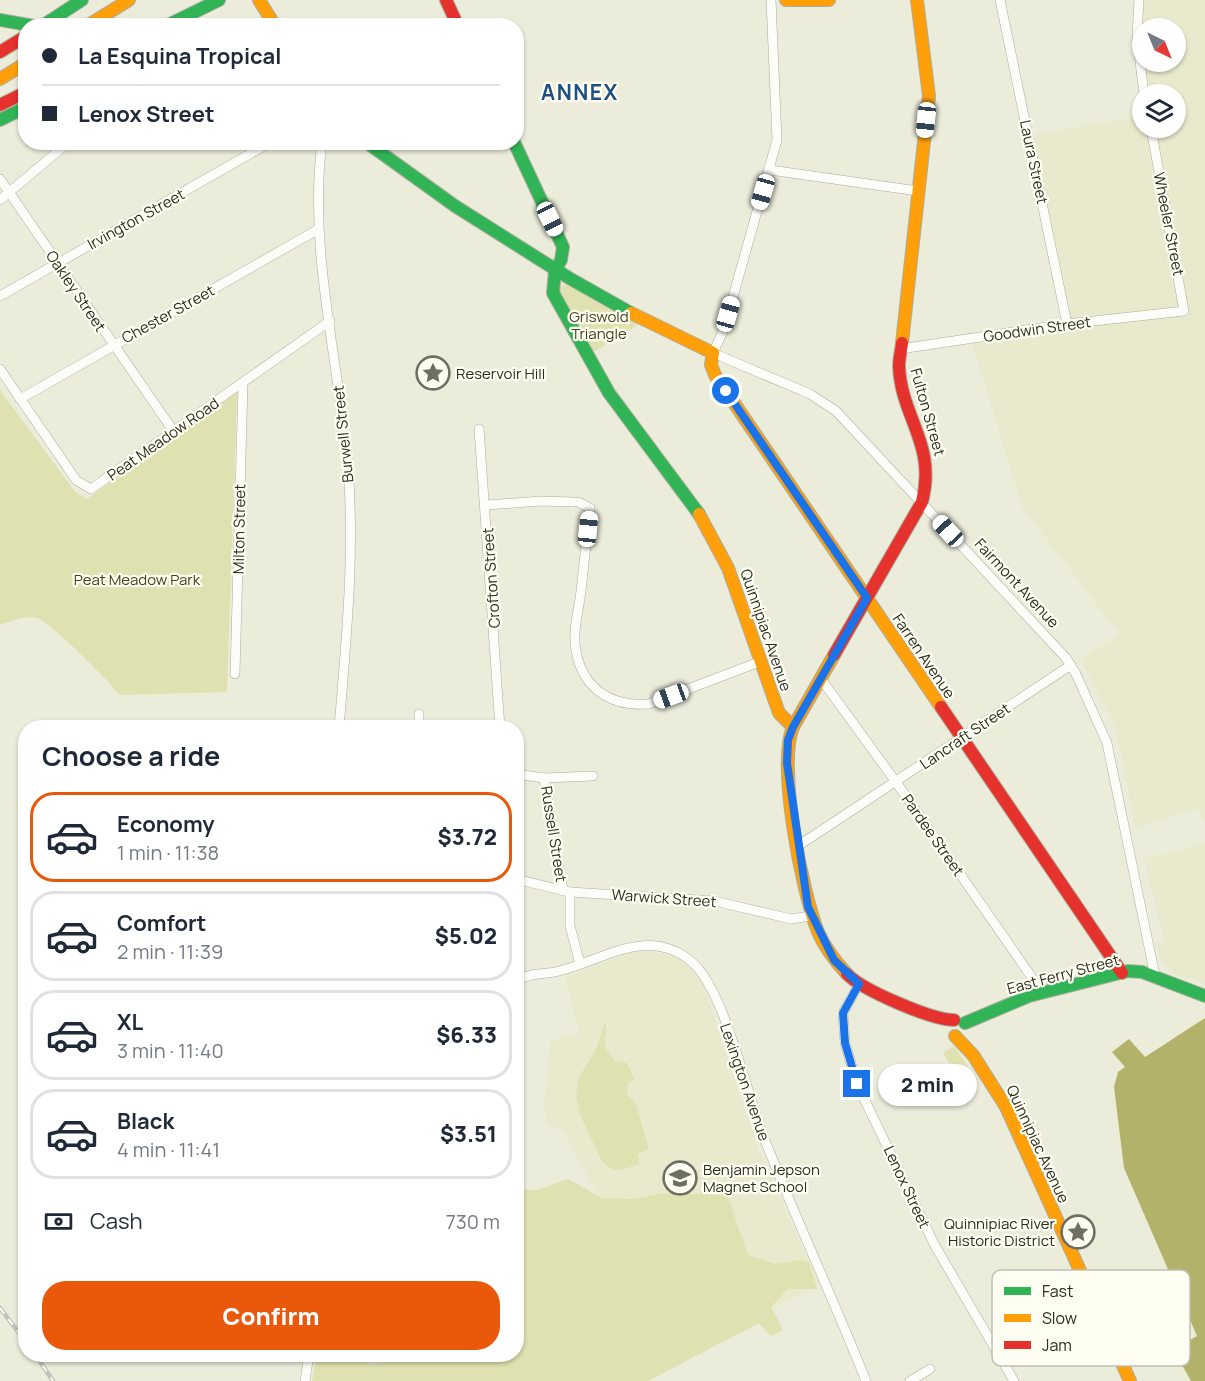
<!DOCTYPE html>
<html lang="en">
<head>
<meta charset="utf-8">
<style>
	:root { --surface:#fff; --page:#f2f2f3; --text:#1f2937; --muted:#747a83; --line:#e0e1e3; --accent:#ea580c }
	body { margin:0; font-family:Manrope,sans-serif; background:var(--page); color:var(--text); height:100vh; display:flex; flex-direction:column; font-size:22px; white-space:nowrap }
	* { box-sizing:border-box; margin:0 }
	p { font-size:20px; color:var(--muted) }
	.icon { flex:none; width:33px; height:33px; fill:none; stroke:currentColor; stroke-width:2; stroke-linecap:round; stroke-linejoin:round }
	.map { position:relative; flex:1; overflow:hidden }
	.sheet { position:absolute; left:18px; top:720px; width:506px; height:642px; display:flex; flex-direction:column; background:var(--surface); border-radius:24px; box-shadow:0 2px 4px #0004 }
	.sheet>* { flex:none }
	.banner { position:absolute; left:18px; top:18px; width:506px; height:132px; border-radius:24px; box-shadow:0 2px 4px #0004; display:grid; align-content:center; height:132px; padding:0 24px; background:var(--surface) }
	.needle { width:39px; rotate:137deg }
	.tools { position:absolute; left:1132px; top:18px; display:grid; gap:12px }
	.tools a { display:grid; place-items:center; width:54px; height:54px; border-radius:50%; background:var(--surface); box-shadow:0 2px 4px #0004; font-size:30px }
	.end { position:absolute; width:27px; height:27px; margin:-14px; border:8px solid #1a73e8; background:#fff; box-shadow:0 0 0 3px #fff }
	.from { border-radius:50% }
	.bubble { position:absolute; height:42px; border-radius:21px; background:var(--surface); box-shadow:0 2px 4px #0004; font-size:20px; font-weight:800; line-height:42px; text-align:center }
	.car { position:absolute; width:18px; height:36px; margin:-18px -9px; border-radius:8px; box-shadow:0 0 4px 2px #0007; background:linear-gradient(#fff 24%,#345 0 40%,#fff 0 76%,#345 0 86%,#fff 0) }
	.banner b { display:flex; align-items:center; gap:21px; height:57px; font-size:22px }
	.banner b+b { border-top:2px solid var(--line) }
	.banner i { width:15px; height:15px; background:var(--text) }
	ul { padding:0; list-style:none }
	li { display:flex; align-items:center; gap:18px; height:90px; margin:0 12px 9px; padding:0 12px; border:3px solid var(--line); border-radius:24px }
	li div { flex:1 }
	li b { display:block; font-size:22px }
	li em { font-style:normal; font-weight:800 }
	li.current { border-color:var(--accent) }
	li>.icon { width:54px; height:54px; stroke-width:1.5 }
	h2 { padding:0 24px; font-size:27px; line-height:72px }
	.pay { display:flex; align-items:center; gap:15px; height:66px; padding:0 24px; font-size:22px }
	.pay p { margin-inline-start:auto }
	.action { display:flex; gap:12px; margin-top:auto; padding:12px 24px }
	.action a { flex:1; height:69px; border-radius:24px; background:var(--accent); color:#fff; font-size:24px; font-weight:800; line-height:69px; text-align:center }
	.map>svg:first-child { display:block }
	.built { fill:#e9eacd; fill-rule:evenodd }
	.green { fill:#e0e1b0 }
	.water { fill:#b3b26b }
	.lines { fill:none; stroke-linecap:round; stroke-linejoin:round }
	.street-casing { stroke:#adad9f; stroke-width:10 }
	.fast-casing { stroke:#adad9f; stroke-width:14 }
	.slow-casing { stroke:#adad9f; stroke-width:14 }
	.jam-casing { stroke:#adad9f; stroke-width:14 }
	.street { stroke:#fcfcf9; stroke-width:9 }
	.fast { stroke:#30b455; stroke-width:12 }
	.slow { stroke:#ff9f0a; stroke-width:12 }
	.jam { stroke:#e5322d; stroke-width:12 }
	.rail-casing { stroke:#c0c2bc; stroke-width:4.5 }
	.rail { stroke:#fefff2; stroke-width:2; stroke-dasharray:7; stroke-linecap:butt }
	.route { stroke:#1a73e8; stroke-width:8 }
	.labels { text-anchor:middle; dominant-baseline:central; stroke-width:4.5; stroke-linejoin:round; paint-order:stroke }
	.street-label { font-size:15px; fill:#2b2c20; stroke:#fefff2 }
	.park-label { font-size:15px; fill:#42421b; stroke:#fefff2 }
	.poi-label { font-size:15px; fill:#2b2c20; stroke:#fefff2; text-anchor:start }
	.district-label { font-size:21px; font-weight:bold; letter-spacing:1.5px; fill:#204f83; stroke:#fefff2 }
	.key { fill:#fefff2; stroke:#bfc0b3; stroke-width:1.5 }
	.key-label { font-size:16px; fill:#2b2c20 }
</style>
</head>
<body>
<div class="map">
<svg width="1205" height="1381" viewBox="0 0 1205 1381">
	<rect width="100%" height="100%" fill="#ebecda"/>
	<!-- built -->
	<g class="built">
		<path d="M1139,0H1205V824L1198,809L1135,827L1116,729L1081,660L1119,634L1022,507L971,339L1067,324L1028,135L1143,116V128H1176V94H1144ZM1143,28H1176V62H1143Z"/>
		<polygon points="1205,844 1205,984 1169,971 1162,963 1157,943 1165,941 1144,858"/>
		<polygon points="629,953 660,953 673,956 689,965 702,981 757,1145 819,1284 756,1318 606,1209 564,1133 548,1124 544,1108 550,1041 580,1033 565,977"/>
	</g>
	<!-- green -->
	<g class="green">
		<polygon points="566,284 567,285 639,324 592,353 558,294 561,287"/>
		<path d="M0,390L75,492L87,499L237,393L227,692L120,695C109,681 51,623 37,618C25,615 11,621 0,625Z"/>
		<path d="M606,1019L605,1048L615,1061L627,1063L634,1079L628,1084L627,1094L636,1104L648,1146V1150L638,1154L639,1164C625,1169 613,1175 602,1161L580,1115L576,1094L579,1077L596,1050Z"/>
		<polygon points="954,1046 971,1071 963,1076 955,1064 949,1063 943,1053"/>
		<polygon points="568,1179 602,1198 631,1199 666,1193 696,1194 724,1186 748,1255 775,1264 800,1260 809,1262 817,1289 788,1289 771,1307 783,1330 771,1336 759,1323 648,1381 312,1381 317,1355 366,1355 368,1364 390,1361 396,1355 516,1354 516,1189 537,1190"/>
	</g>
	<!-- water -->
	<polygon class="water" points="1205,1018 1205,1381 1191,1381 1173,1349 1197,1336 1124,1168 1114,1087 1118,1072 1125,1067 1112,1052 1129,1039 1145,1057"/>
	<g class="lines">
		<defs>
			<g id="street">
				<polyline points="771,0 777,140 724,329 713,353 810,394 836,411 1066,658 1076,674 1107,743 1155,976"/>
				<polyline points="1000,0 1067,324"/>
				<polyline points="1139,0 1137,37 1144,94"/>
				<path d="M322,142C308,251 339,360 348,468C355,555 346,641 339,728"/>
				<polyline points="770,170 918,191"/>
				<polyline points="0,179 174,432"/>
				<polyline points="0,200 69,142"/>
				<polyline points="0,296 271,142"/>
				<polyline points="900,349 1067,324 1184,311 1151,128"/>
				<polyline points="0,369 76,480 91,489 330,321"/>
				<polyline points="20,399 317,230"/>
				<polyline points="479,429 500,728"/>
				<path d="M578,502L590,508C587,535 584,563 581,591C579,609 572,633 576,651C583,689 611,707 649,704L759,662"/>
				<polyline points="487,505 541,501 573,502"/>
				<polyline points="235,674 243,383"/>
				<polyline points="821,679 896,782 1042,992"/>
				<polyline points="419,728 419,714"/>
				<polyline points="516,774 544,778 593,776"/>
				<polyline points="544,778 563,891"/>
				<polyline points="798,846 1071,665"/>
				<polyline points="516,879 570,892 714,901 791,919 810,916"/>
				<polyline points="570,892 570,926 580,964"/>
				<path d="M516,982C528,972 545,975 559,971C604,960 648,925 692,962C724,990 746,1090 762,1133C795,1217 833,1298 866,1381"/>
				<polyline points="859,984 843,1013 845,1043 857,1084 934,1244 1014,1381"/>
				<polyline points="305,1381 309,1354"/>
				<polyline points="910,1381 930,1369"/>
			</g>
			<g id="fast">
				<polyline points="0,20 34,26"/>
				<polyline points="42,26 82,0"/>
				<polyline points="166,26 219,0"/>
				<polyline points="0,120 26,107"/>
				<polyline points="366,142 455,206 569,278 631,313"/>
				<polyline points="514,142 563,247 561,260 555,271 553,293 609,393 699,514"/>
				<polyline points="965,1023 1029,996 1128,971 1142,972 1205,996"/>
			</g>
			<g id="slow">
				<polyline points="259,0 275,26"/>
				<polyline points="786,0 829,0"/>
				<polyline points="87,26 129,0"/>
				<polyline points="0,79 26,63"/>
				<polyline points="631,313 713,353 711,365 715,375 941,707"/>
				<polyline points="902,343 929,96 917,0"/>
				<polyline points="699,514 728,568 779,713 793,727"/>
				<path d="M834,655L793,727C777,765 802,892 818,932C825,948 835,961 847,974"/>
				<polyline points="955,1036 973,1055 1006,1107 1130,1381"/>
			</g>
			<g id="jam">
				<polyline points="446,0 458,26"/>
				<polyline points="0,52 26,36"/>
				<polyline points="0,105 26,92"/>
				<path d="M834,655L922,502C937,444 901,418 899,366C899,359 901,351 902,343"/>
				<polyline points="941,707 1122,973"/>
				<path d="M847,974C862,990 932,1020 954,1020"/>
			</g>
		</defs>
		<!-- street casing -->
		<use href="#street" class="street-casing"/>
		<!-- fast casing -->
		<use href="#fast" class="fast-casing"/>
		<!-- slow casing -->
		<use href="#slow" class="slow-casing"/>
		<!-- jam casing -->
		<use href="#jam" class="jam-casing"/>
		<!-- street -->
		<use href="#street" class="street"/>
		<!-- fast -->
		<use href="#fast" class="fast"/>
		<!-- slow -->
		<use href="#slow" class="slow"/>
		<!-- jam -->
		<use href="#jam" class="jam"/>
		<defs>
			<g id="rail">
				<polyline points="0,1308 26,1342"/>
				<polyline points="35,1354 53,1381"/>
			</g>
		</defs>
		<!-- rail casing -->
		<use href="#rail" class="rail-casing"/>
		<!-- rail -->
		<use href="#rail" class="rail"/>
	</g>
	<g class="lines">
		<!-- route -->
		<polyline class="route" points="726,391 867,598 793,727 788,740 787,763 808,907 834,960 859,984 843,1013 845,1043 857,1084"/>
	</g>
	<!-- icons -->
	<defs>
		<symbol id="sight-ring" viewBox="-11 -11 22 22"><circle r="9.5" fill="#fefff2" stroke="#6e6f61" stroke-width="1.5"/><path d="M0-6L1.8-2.2L6-1.7L2.9 1.2L3.7 5.4L0 3.3L-3.7 5.4L-2.9 1.2L-6-1.7L-1.8-2.2Z" fill="#6e6f61"/></symbol>
		<symbol id="school-ring" viewBox="-11 -11 22 22"><circle r="9.5" fill="#fefff2" stroke="#6e6f61" stroke-width="1.5"/><path d="M0-5L7-2L0 1L-7-2ZM-4 1L0 2.5L4 1V4Q0 6-4 4Z" fill="#6e6f61"/></symbol>
	</defs>
	<g fill-rule="evenodd">
		<use href="#sight-ring" x="414" y="354" width="38" height="38"/>
		<use href="#school-ring" x="661" y="1159" width="38" height="38"/>
		<use href="#sight-ring" x="1059" y="1213" width="38" height="38"/>
	</g>
	<g class="labels">
		<!-- street labels -->
		<g class="street-label">
			<text transform="translate(1034 162) rotate(78)">Laura Street</text>
			<text transform="translate(136 219) rotate(-29)">Irvington Street</text>
			<text transform="translate(1169 224) rotate(79)">Wheeler Street</text>
			<text transform="translate(76 291) rotate(56)">Oakley Street</text>
			<text transform="translate(168 314) rotate(-29)">Chester Street</text>
			<text transform="translate(1037 329) rotate(-8)">Goodwin Street</text>
			<text transform="translate(928 412) rotate(74)">Fulton Street</text>
			<text transform="translate(343 434) rotate(-96)">Burwell Street</text>
			<text transform="translate(163 439) rotate(-35)">Peat Meadow Road</text>
			<text transform="translate(239 529) rotate(-89)">Milton Street</text>
			<text transform="translate(491 578) rotate(-94)">Crofton Street</text>
			<text transform="translate(1017 583) rotate(47)">Fairmont Avenue</text>
			<text transform="translate(766 630) rotate(71)">Quinnipiac Avenue</text>
			<text transform="translate(924 656) rotate(56)">Farren Avenue</text>
			<text transform="translate(965 736) rotate(-34)">Lancraft Street</text>
			<text transform="translate(554 834) rotate(81)">Russell Street</text>
			<text transform="translate(933 835) rotate(55)">Pardee Street</text>
			<text transform="translate(664 898) rotate(4)">Warwick Street</text>
			<text transform="translate(1063 974) rotate(-15)">East Ferry Street</text>
			<text transform="translate(745 1082) rotate(71)">Lexington Avenue</text>
			<text transform="translate(1038 1144) rotate(65)">Quinnipiac Avenue</text>
			<text transform="translate(907 1187) rotate(65)">Lenox Street</text>
		</g>
		<!-- park labels -->
		<g class="park-label">
			<text x="599" y="316">Griswold<tspan x="599" dy="17">Triangle</tspan></text>
			<text x="137" y="579">Peat Meadow Park</text>
		</g>
		<!-- poi labels -->
		<g class="poi-label">
			<text x="456" y="373">Reservoir Hill</text>
			<text x="703" y="1169">Benjamin Jepson<tspan x="703" dy="17">Magnet School</tspan></text>
			<text x="1055" y="1223" text-anchor="end">Quinnipiac River<tspan x="1055" dy="17">Historic District</tspan></text>
		</g>
		<!-- district labels -->
		<g class="district-label">
			<text x="580" y="92">ANNEX</text>
		</g>
	</g>
	<!-- legend -->
	<rect x="992" y="1270" width="198" height="96" rx="9" class="key"/>
	<rect x="1004" y="1287" width="27" height="8" fill="#30b455"/>
	<rect x="1004" y="1314" width="27" height="8" fill="#ff9f0a"/>
	<rect x="1004" y="1341" width="27" height="8" fill="#e5322d"/>
	<g class="key-label">
		<text x="1042" y="1297">Fast</text>
		<text x="1042" y="1324">Slow</text>
		<text x="1042" y="1351">Jam</text>
	</g>
</svg>
<div class="tools">
<a><svg class="needle" viewBox="-14 -14 28 28"><path d="M0-13l5 13h-10z" fill="#e53935"/><path d="M0 13l5-13h-10z" fill="#747a83"/></svg></a>
<a><svg class="icon" aria-label="layers" viewBox="0 0 24 24"><path d="M12 4l9 5-9 5-9-5zM3 14l9 5 9-5"/></svg></a>
</div>
<i class="end from" style="left:726px;top:391px"></i>
<i class="end" style="left:857px;top:1084px"></i>
<div class="bubble" style="left:878px;top:1064px;width:99px">2 min</div>
<i class="car" style="left:926px;top:120px;rotate:186deg"></i>
<i class="car" style="left:763px;top:192px;rotate:196deg"></i>
<i class="car" style="left:550px;top:219px;rotate:154deg"></i>
<i class="car" style="left:728px;top:314px;rotate:16deg"></i>
<i class="car" style="left:588px;top:529px;rotate:6deg"></i>
<i class="car" style="left:948px;top:531px;rotate:317deg"></i>
<i class="car" style="left:671px;top:696px;rotate:250deg"></i>
<div class="banner">
<b><i class="from"></i>La Esquina Tropical</b>
<b><i></i>Lenox Street</b>
</div>
<section class="sheet">
<h2>Choose a ride</h2>
<ul>
<li class="current"><svg class="icon" aria-label="car" viewBox="0 0 24 24"><path d="M5 17H2v-5l4-1 3-4h7l3 4 3 1v5h-3M9 17h6M6 11h13"/><circle cx="7" cy="17" r="2"/><circle cx="17" cy="17" r="2"/></svg><div><b>Economy</b><p>1 min · 11:38</p></div><em>$3.72</em></li>
<li><svg class="icon" aria-label="car" viewBox="0 0 24 24"><path d="M5 17H2v-5l4-1 3-4h7l3 4 3 1v5h-3M9 17h6M6 11h13"/><circle cx="7" cy="17" r="2"/><circle cx="17" cy="17" r="2"/></svg><div><b>Comfort</b><p>2 min · 11:39</p></div><em>$5.02</em></li>
<li><svg class="icon" aria-label="car" viewBox="0 0 24 24"><path d="M5 17H2v-5l4-1 3-4h7l3 4 3 1v5h-3M9 17h6M6 11h13"/><circle cx="7" cy="17" r="2"/><circle cx="17" cy="17" r="2"/></svg><div><b>XL</b><p>3 min · 11:40</p></div><em>$6.33</em></li>
<li><svg class="icon" aria-label="car" viewBox="0 0 24 24"><path d="M5 17H2v-5l4-1 3-4h7l3 4 3 1v5h-3M9 17h6M6 11h13"/><circle cx="7" cy="17" r="2"/><circle cx="17" cy="17" r="2"/></svg><div><b>Black</b><p>4 min · 11:41</p></div><em>$3.51</em></li>
</ul>
<div class="pay"><svg class="icon" aria-label="cash" viewBox="0 0 24 24"><path d="M3 7h18v10H3z"/><circle cx="12" cy="12" r="2"/></svg>Cash<p>730 m</p></div>
<div class="action"><a>Confirm</a></div>
</section>
</div>
</body>
</html>
